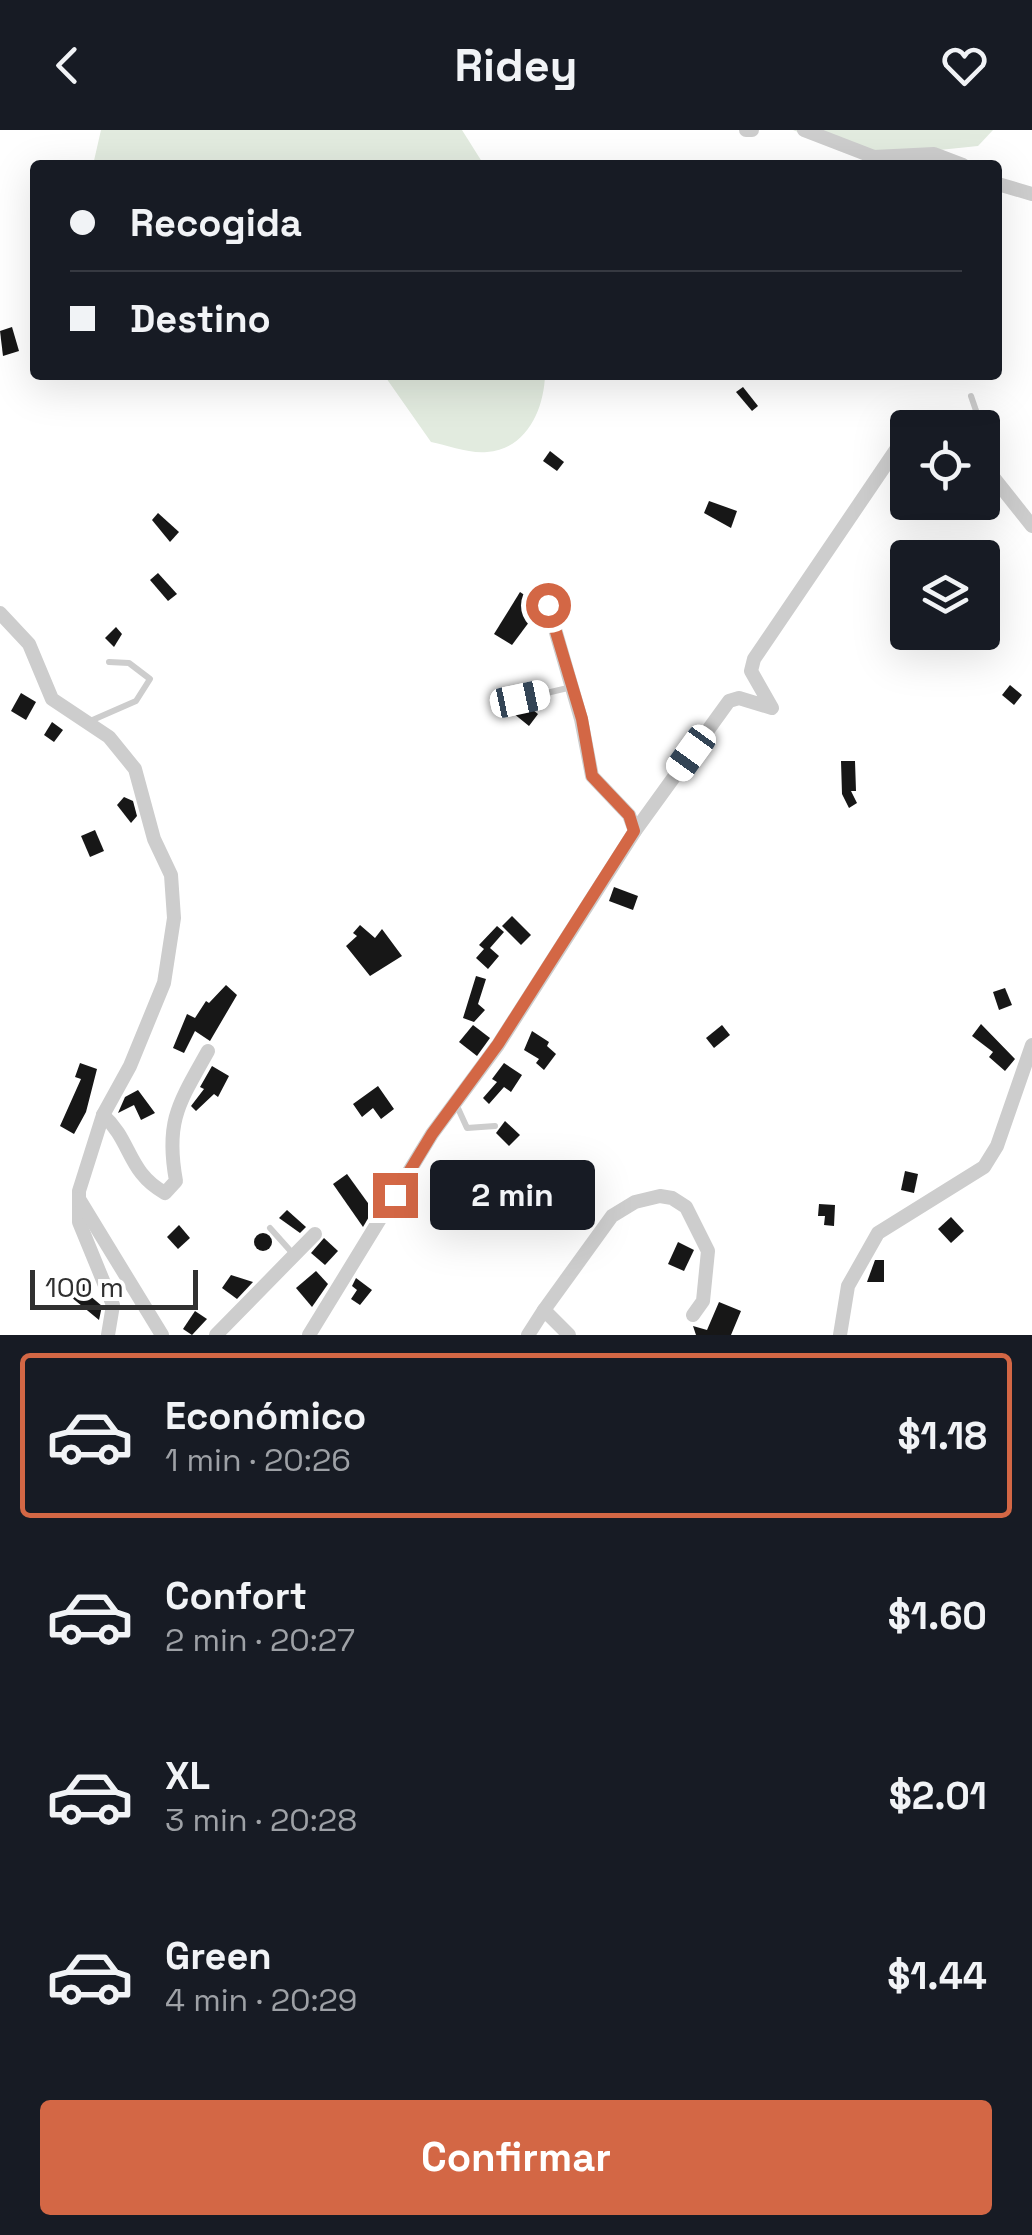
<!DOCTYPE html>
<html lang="es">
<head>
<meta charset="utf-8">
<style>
	:root { --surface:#171b24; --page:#20242c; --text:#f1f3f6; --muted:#9ea1a6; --line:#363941; --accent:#d36745 }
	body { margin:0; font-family:"Space Grotesk",sans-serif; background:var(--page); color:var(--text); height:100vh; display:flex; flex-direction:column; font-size:38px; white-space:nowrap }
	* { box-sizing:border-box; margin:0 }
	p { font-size:32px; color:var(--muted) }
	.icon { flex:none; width:55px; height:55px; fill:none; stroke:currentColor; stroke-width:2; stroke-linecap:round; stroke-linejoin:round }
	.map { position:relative; height:1205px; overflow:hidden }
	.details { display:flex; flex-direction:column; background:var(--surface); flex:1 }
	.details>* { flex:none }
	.top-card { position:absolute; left:30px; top:30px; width:972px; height:220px; border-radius:10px; box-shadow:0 10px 40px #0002; display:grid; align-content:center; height:220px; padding:0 40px; background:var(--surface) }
	.buttons { position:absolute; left:890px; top:280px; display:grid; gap:20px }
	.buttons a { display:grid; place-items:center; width:110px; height:110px; border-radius:10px; background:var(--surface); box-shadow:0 10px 40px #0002; font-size:50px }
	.scale { position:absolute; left:30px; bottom:25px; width:168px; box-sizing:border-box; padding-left:10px; border:5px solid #303030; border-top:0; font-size:28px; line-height:35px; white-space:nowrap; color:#303030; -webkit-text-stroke:8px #fff; paint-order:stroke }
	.end { position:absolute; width:45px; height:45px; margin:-22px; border:12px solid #d36745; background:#fff; box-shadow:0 0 0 5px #fff }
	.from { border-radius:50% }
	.bubble { position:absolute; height:70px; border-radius:10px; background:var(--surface); box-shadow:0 10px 40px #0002; font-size:32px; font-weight:700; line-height:70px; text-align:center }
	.car { position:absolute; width:30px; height:60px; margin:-30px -15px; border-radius:12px; box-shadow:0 0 8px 2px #0007; background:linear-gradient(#fff 24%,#345 0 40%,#fff 0 76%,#345 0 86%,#fff 0) }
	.top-card b { display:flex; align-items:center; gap:35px; height:95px; font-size:38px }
	.top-card b+b { border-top:2px solid var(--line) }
	.top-card i { width:25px; height:25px; background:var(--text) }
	ul { padding:18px 0 0; list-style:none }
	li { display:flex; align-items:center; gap:30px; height:165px; margin:0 20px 15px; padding:0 20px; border:5px solid transparent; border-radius:10px }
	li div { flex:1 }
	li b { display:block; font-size:38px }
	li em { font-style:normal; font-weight:700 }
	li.on { border-color:var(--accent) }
	li>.icon { width:90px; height:90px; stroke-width:1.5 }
	.primary-button { display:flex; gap:20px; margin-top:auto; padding:20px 40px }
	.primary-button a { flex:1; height:115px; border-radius:10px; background:var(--accent); color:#fff; font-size:40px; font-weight:700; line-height:115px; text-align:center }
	header { display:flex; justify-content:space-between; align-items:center; height:130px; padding:0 40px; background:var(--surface); font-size:45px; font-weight:700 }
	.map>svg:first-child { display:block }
	.green { fill:#e2ebdf }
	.building { fill:#171717 }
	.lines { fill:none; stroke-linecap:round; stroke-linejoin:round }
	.service { stroke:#cdcdcd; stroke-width:6 }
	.minor { stroke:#cdcdcd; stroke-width:14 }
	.route { stroke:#d36745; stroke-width:12 }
</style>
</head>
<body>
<header><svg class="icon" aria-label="back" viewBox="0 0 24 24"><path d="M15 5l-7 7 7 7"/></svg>Ridey<svg class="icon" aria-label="heart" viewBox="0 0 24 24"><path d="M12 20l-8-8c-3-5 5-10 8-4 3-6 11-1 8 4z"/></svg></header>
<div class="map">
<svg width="1032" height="1205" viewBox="0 0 1032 1205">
	<rect width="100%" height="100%" fill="#fff"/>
	<!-- green -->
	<g class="green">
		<polygon points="101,0 462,0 484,35 93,35"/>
		<polygon points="793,0 993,0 978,16 862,28"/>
		<path d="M384,245H545C544,279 527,319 487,322C470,324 447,315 431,312Z"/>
	</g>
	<!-- building -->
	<g class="building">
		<polygon points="12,197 19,221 3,226 0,201"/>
		<polygon points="743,257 758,276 752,281 736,262"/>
		<polygon points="550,321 564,332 557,341 543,331"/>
		<polygon points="709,371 737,381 731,398 704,383"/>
		<polygon points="158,383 179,402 170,412 152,390"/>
		<polygon points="158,443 177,464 168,471 150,450"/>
		<polygon points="520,462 538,474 538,480 512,515 494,504"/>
		<polygon points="116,497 122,504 114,517 105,508"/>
		<polygon points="1010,555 1022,565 1014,575 1002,565"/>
		<polygon points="21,563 36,572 26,590 11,581"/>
		<polygon points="511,563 517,574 527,575 538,584 529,596 502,574"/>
		<polygon points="52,592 63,600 54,612 44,605"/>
		<polygon points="841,631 855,631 856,661 851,661 857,673 849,678 842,664"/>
		<polygon points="124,667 133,671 137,686 131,693 117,675"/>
		<polygon points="95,700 104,721 90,727 81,706"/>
		<polygon points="614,757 638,766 633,780 609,771"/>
		<polygon points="512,786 531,805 521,815 502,796"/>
		<polygon points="360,795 375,808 382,799 402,826 370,846 346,816 357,806 353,803"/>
		<polygon points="497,796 504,802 490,818 499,826 488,839 476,828 484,819 479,815"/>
		<polygon points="476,846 486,849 478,874 485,880 474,892 463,888"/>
		<polygon points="226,855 237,865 210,911 195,901 184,923 173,918 187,884 195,888 206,871 209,873"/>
		<polygon points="1005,858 1012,875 999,880 993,862"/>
		<polygon points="981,894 1015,929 1005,941 989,927 993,922 972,906"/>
		<polygon points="473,895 490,908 477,926 459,912"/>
		<polygon points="722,895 730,905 714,918 706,908"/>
		<polygon points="532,901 549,912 547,916 556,924 544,940 536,933 539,929 524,920"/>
		<polygon points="80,933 97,939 86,982 74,1004 60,996 81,949 75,947"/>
		<polygon points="504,933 522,945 511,962 504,957 489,974 483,968 497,952 492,949"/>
		<polygon points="212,936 229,946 218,967 214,964 196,981 191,976 204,959 200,957"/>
		<polygon points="378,956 394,979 381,989 373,978 362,987 353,974"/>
		<polygon points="138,960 155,983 141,990 134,975 118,983 125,967"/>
		<polygon points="505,991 520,1005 509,1016 496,1003"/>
		<polygon points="905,1041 918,1044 914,1063 901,1060"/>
		<polygon points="347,1044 373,1080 363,1097 333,1054"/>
		<polygon points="463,1070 487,1084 482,1092 477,1089 472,1097 455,1084"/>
		<polygon points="819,1074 835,1075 834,1096 824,1095 825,1086 818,1086"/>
		<polygon points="287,1080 306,1097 300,1103 279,1088"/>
		<polygon points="951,1087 964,1101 951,1113 938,1099"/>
		<polygon points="179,1095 190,1108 178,1119 167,1107"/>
		<circle cx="263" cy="1112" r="9"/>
		<polygon points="324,1108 338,1121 325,1135 311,1123"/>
		<polygon points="678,1112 694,1120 684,1141 668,1134"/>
		<polygon points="875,1130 884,1130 884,1152 867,1152"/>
		<polygon points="316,1141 328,1154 312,1177 296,1158"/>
		<polygon points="231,1145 253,1152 237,1169 222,1158"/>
		<polygon points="84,1147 94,1157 89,1165 102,1176 99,1190 71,1167"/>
		<polygon points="356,1148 372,1160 360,1175 351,1169 357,1160 352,1156"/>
		<polygon points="719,1172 741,1181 731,1205 696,1205 693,1196 707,1200"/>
		<polygon points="195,1181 207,1189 192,1205 183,1199"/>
	</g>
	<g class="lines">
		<!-- service -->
		<g class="service">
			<polyline points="971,266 982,298"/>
			<polyline points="982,298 988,334"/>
			<polyline points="521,569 572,557"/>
			<polyline points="88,592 136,571 150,549 129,533 109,532"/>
			<polyline points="457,976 467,998 495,996"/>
			<polyline points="270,1098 295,1126"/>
		</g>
		<!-- minor -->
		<g class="minor">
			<polyline points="746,0 752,0"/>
			<polyline points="804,0 874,27 934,24 963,35"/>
			<polyline points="998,54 1032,64"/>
			<polyline points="982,333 1032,396"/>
			<polyline points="0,483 29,514 52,569 109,607 135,639 154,709 171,745 174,788 164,853 130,936 103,985 79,1061 79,1092 113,1175 108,1205"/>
			<polyline points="635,701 729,571 739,568 772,578 751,541 754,529 908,302"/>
			<path d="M103,985C132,1011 127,1042 165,1063L176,1051C165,991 179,973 208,921"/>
			<polyline points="79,1069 162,1205"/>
			<polyline points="544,1180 612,1086 635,1072 660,1066 672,1068 686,1077 708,1121 703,1171 693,1185"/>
			<polyline points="216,1205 315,1104"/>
			<polyline points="309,1205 432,1004 498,915 635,701 629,685 592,646 581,589 548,475"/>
			<polyline points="528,1205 544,1180 569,1205"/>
			<polyline points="840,1205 848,1156 878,1103 984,1037 997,1016 1032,915"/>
		</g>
	</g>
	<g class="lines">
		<!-- route -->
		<polyline class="route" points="395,1065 432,1004 498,914 634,701 629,685 592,646 582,589 548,475"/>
	</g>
</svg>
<div class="buttons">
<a><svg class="icon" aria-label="locate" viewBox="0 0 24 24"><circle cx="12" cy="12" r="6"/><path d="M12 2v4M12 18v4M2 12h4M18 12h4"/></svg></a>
<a><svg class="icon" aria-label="layers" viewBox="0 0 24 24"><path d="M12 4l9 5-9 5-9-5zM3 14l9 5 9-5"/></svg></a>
</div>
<div class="scale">100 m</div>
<i class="end from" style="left:548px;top:475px"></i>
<i class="end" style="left:395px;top:1065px"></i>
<div class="bubble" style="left:430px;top:1030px;width:165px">2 min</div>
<i class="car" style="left:520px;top:569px;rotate:78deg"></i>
<i class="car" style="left:691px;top:623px;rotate:216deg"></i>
<div class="top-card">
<b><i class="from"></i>Recogida</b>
<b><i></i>Destino</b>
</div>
</div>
<section class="details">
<ul>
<li class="on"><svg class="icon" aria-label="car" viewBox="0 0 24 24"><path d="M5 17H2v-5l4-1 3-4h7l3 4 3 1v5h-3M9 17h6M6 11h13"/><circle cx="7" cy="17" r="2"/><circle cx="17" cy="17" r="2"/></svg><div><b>Económico</b><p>1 min · 20:26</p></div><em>$1.18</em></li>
<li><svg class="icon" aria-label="car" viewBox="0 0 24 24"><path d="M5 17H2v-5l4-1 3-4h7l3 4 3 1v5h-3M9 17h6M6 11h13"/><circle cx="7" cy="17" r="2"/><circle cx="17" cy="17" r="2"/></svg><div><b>Confort</b><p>2 min · 20:27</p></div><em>$1.60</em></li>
<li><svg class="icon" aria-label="car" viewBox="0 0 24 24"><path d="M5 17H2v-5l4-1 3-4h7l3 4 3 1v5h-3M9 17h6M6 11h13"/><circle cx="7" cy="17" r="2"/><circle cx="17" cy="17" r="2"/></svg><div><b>XL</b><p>3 min · 20:28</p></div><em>$2.01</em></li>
<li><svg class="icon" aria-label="car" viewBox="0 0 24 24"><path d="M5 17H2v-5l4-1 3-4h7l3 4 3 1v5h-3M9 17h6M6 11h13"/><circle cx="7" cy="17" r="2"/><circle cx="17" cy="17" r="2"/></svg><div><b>Green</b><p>4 min · 20:29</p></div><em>$1.44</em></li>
</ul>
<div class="primary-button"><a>Confirmar</a></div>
</section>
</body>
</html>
